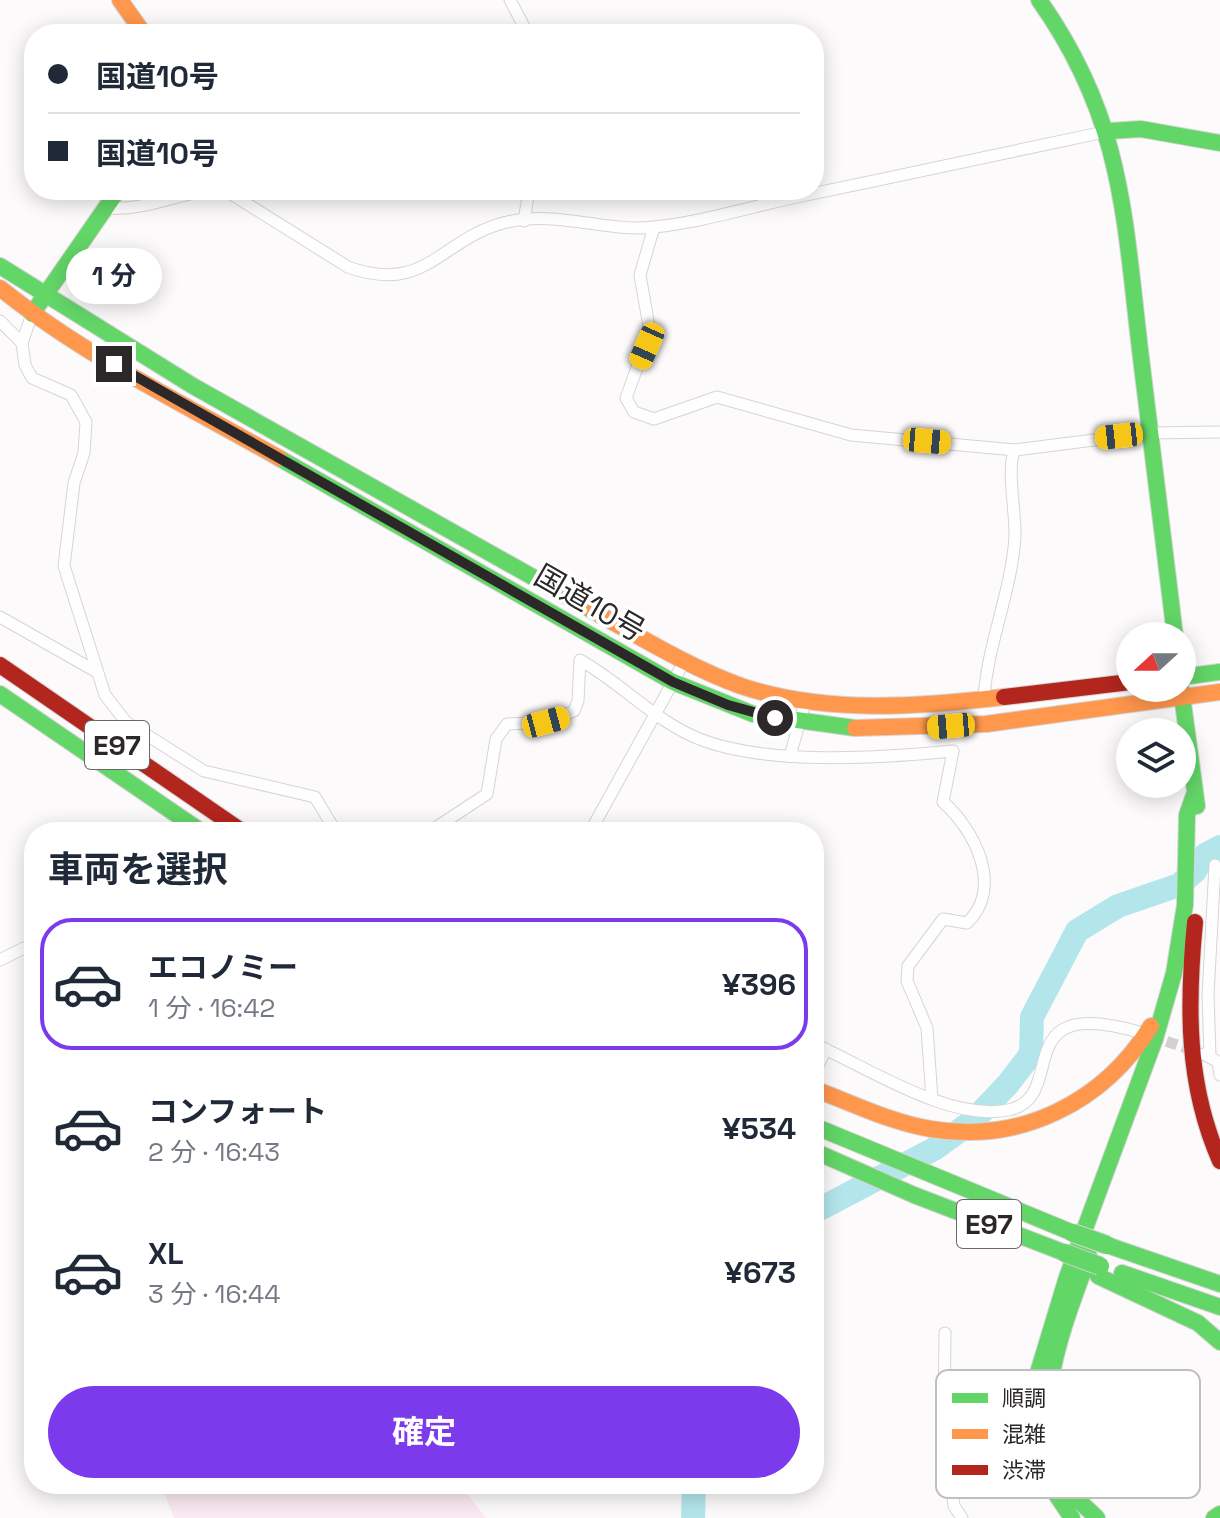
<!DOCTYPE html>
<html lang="ja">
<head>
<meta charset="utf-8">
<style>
	:root { --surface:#fff; --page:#f2f2f3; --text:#1f2937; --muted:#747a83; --line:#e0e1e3; --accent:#7c3aed }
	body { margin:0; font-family:"Space Grotesk","Noto Sans JP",sans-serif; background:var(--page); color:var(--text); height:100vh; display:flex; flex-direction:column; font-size:30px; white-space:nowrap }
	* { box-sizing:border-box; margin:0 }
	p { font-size:26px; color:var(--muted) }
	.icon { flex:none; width:44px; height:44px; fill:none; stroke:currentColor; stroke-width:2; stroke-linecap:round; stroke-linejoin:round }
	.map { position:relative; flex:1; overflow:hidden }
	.panel { position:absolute; left:24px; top:822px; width:800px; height:672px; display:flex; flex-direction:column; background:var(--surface); border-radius:32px; box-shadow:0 4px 20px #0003 }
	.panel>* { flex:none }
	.hud { position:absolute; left:24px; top:24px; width:800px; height:176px; border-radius:32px; box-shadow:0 4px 20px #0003; display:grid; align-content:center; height:176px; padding:0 24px; background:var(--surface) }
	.needle { width:52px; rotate:249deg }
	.controls { position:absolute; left:1116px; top:622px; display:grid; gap:16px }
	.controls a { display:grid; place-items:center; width:80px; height:80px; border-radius:50%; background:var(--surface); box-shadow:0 4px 20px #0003; font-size:40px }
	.end { position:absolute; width:36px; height:36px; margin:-18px; border:10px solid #2c2829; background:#fff; box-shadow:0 0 0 4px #fff }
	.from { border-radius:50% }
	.bubble { position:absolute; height:56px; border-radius:28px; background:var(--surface); box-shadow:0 4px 20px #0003; font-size:26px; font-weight:700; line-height:56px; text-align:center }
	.car { position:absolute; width:24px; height:48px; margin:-24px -12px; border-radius:10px; box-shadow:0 0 6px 2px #0007; background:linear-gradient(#f5c518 24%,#345 0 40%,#f5c518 0 76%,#345 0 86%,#f5c518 0) }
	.hud b { display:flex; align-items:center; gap:28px; height:76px; font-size:30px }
	.hud b+b { border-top:2px solid var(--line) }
	.hud i { width:20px; height:20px; background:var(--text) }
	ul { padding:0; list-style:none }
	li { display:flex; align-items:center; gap:24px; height:132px; margin:0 16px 12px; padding:0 8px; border:4px solid transparent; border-radius:32px }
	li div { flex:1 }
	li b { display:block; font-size:30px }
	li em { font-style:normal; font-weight:700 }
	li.current { border-color:var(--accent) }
	li>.icon { width:72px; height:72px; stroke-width:1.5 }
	h2 { padding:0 24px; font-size:36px; line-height:96px }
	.primary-button { display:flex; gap:16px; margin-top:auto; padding:16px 24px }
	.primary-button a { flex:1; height:92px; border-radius:48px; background:var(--accent); color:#fff; font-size:32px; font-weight:700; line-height:92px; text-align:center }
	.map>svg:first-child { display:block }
	.green { fill:#fbeaf1 }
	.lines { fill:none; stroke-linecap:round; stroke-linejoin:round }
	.river { stroke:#b3e6eb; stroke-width:24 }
	.street-tunnel { stroke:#d3d0d1; stroke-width:11; stroke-dasharray:11 5.5; stroke-linecap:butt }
	.street-casing { stroke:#d6d4d4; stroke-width:13 }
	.fast-casing { stroke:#d6d4d4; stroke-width:18 }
	.slow-casing { stroke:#d6d4d4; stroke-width:18 }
	.jam-casing { stroke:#d6d4d4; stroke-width:18 }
	.street { stroke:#fffefe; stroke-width:11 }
	.fast { stroke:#63d668; stroke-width:16 }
	.slow { stroke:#ff974d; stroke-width:16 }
	.jam { stroke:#b3261e; stroke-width:16 }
	.fast-bridge-casing { stroke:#d6d4d4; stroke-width:20; stroke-linecap:butt }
	.fast-bridge { stroke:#63d668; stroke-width:18 }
	.route { stroke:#2c2829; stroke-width:10 }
	.labels { text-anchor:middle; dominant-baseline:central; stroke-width:7; stroke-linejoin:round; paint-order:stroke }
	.shield { fill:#fff; stroke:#6b6869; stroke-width:2 }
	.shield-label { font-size:28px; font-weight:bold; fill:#2c2829 }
	.street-label { font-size:30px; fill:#2c2829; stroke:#fff }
	.key { fill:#fff; stroke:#c0bebf; stroke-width:2 }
	.key-label { font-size:22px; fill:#2c2829 }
</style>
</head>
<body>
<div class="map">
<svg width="1220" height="1518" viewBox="0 0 1220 1518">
	<rect width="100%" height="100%" fill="#fdfafb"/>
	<!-- green -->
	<polygon class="green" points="161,1484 459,1484 486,1518 174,1518"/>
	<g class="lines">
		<!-- river -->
		<g class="river">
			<polyline points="814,1212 934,1149 974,1120 1008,1084 1031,1054 1032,1017 1077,931 1118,906 1179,885 1195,871 1205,855 1220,847"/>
			<polyline points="693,1518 694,1484"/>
		</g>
		<!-- street-tunnel -->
		<polyline class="street-tunnel" points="1151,1036 1192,1050"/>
		<defs>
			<g id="street">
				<polyline points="510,0 528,34"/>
				<path d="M225,190L348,267C425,295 440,240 503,223C557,209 606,233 654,227C703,222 753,206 801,196C904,175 1007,153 1109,131"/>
				<path d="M109,208C148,211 180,191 218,190"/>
				<polyline points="524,221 529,190"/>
				<polyline points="654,227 640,275 650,332 626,398 634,412 654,419 717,397 851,435 1015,450 1149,433 1220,432"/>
				<polyline points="32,314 22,343 25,365 32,378 71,395 86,422 84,453 74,483 64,566 105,695 126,722 204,771 315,797 336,832"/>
				<polyline points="0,321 22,343"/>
				<polyline points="0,617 97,672"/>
				<path d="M984,697C988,642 1012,590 1015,536C1016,515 1006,465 1015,450"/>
				<polyline points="790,756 806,699"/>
				<path d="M429,832L487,794L496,739L507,724L546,722L574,711L578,701L580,660C621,683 654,720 697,738C765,766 881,758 953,751L943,802C975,830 1004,888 967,923L943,919L908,966L907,981L927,1028L932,1099"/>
				<polyline points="590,832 684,662"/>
				<polyline points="0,960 24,948 34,949"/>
				<path d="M814,1044C867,1067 949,1122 1008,1110C1071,1098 1004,993 1139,1032"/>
				<polyline points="1204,1054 1218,1062 1220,1075"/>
				<polyline points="1210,1056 1208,995 1215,865"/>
				<polyline points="814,1074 826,1049"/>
				<polyline points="945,1333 944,1419 954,1506 962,1518"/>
			</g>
			<g id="fast">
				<path d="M1039,0C1124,120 1124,218 1141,358C1152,450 1164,543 1175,636"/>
				<polyline points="1109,131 1141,129 1220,143"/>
				<polyline points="0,266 193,386 593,611"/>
				<polyline points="32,314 118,190"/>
				<polyline points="279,458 673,682 753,714 855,728"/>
				<polyline points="1182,677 1220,672"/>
				<polyline points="1181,688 1197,806"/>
				<polyline points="0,694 202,832"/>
				<polyline points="814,1126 1073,1233"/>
				<polyline points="814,1151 914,1195 1065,1253"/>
				<polyline points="1107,1245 1220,1284"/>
				<path d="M1089,1256C1064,1325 1021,1424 1071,1492C1078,1501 1089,1510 1097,1518"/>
				<polyline points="1122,1273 1220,1307"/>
				<polyline points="1098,1276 1198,1323 1220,1342"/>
				<polyline points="1072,1518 1043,1475 1035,1447 1036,1379 1067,1277 1155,1039 1174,973 1185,905 1187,815 1194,795"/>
				<polyline points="1214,1518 1220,1514"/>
			</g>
			<g id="slow">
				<polyline points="120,0 144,34"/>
				<path d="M0,288C84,356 186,405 279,458"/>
				<path d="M593,611C642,638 689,667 741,686C824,714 919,707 1004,697"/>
				<polyline points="855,728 986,724 1220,692"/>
				<path d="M814,1089C852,1103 890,1122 931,1129C1021,1144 1104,1102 1151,1026"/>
			</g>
			<g id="jam">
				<polyline points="0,665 243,832"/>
				<polyline points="1004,697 1130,682"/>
				<path d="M1195,922C1187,1005 1186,1084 1220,1161"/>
			</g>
		</defs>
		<!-- street casing -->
		<use href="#street" class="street-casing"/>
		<!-- fast casing -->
		<use href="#fast" class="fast-casing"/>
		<!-- slow casing -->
		<use href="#slow" class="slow-casing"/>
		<!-- jam casing -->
		<use href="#jam" class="jam-casing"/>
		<!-- street -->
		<use href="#street" class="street"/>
		<!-- fast -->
		<use href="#fast" class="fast"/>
		<!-- slow -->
		<use href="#slow" class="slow"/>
		<!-- jam -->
		<use href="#jam" class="jam"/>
		<defs>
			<g id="fast-bridge">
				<polyline points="1073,1233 1107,1245"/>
				<polyline points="1065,1253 1100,1266"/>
			</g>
		</defs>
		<!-- fast-bridge casing -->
		<use href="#fast-bridge" class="fast-bridge-casing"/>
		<!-- fast-bridge -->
		<use href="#fast-bridge" class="fast-bridge"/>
	</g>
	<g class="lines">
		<!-- route -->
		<polyline class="route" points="114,364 673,682 728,705 775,718"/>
	</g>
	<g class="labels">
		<!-- shield labels -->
		<g class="shield">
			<rect x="85" y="721" width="64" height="48" rx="6"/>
			<rect x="957" y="1200" width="64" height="48" rx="6"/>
		</g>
		<g class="shield-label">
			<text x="117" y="745">E97</text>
			<text x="989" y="1224">E97</text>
		</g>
		<!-- street labels -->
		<g class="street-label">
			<text transform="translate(590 603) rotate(30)">国道10号</text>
		</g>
	</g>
	<!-- legend -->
	<rect x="936" y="1370" width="264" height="128" rx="12" class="key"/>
	<rect x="952" y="1393" width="36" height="10" fill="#63d668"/>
	<rect x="952" y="1429" width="36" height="10" fill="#ff974d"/>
	<rect x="952" y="1465" width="36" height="10" fill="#b3261e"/>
	<g class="key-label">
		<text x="1002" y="1406">順調</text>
		<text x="1002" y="1442">混雑</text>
		<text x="1002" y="1478">渋滞</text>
	</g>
</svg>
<div class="controls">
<a><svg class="needle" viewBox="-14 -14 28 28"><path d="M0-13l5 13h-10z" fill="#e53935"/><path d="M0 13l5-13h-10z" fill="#747a83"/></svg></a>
<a><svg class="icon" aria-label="layers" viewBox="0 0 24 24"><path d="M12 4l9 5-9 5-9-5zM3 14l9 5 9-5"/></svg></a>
</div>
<i class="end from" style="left:775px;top:718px"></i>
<i class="end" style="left:114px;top:364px"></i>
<div class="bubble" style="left:66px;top:248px;width:96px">1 分</div>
<i class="car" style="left:647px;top:346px;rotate:204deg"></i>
<i class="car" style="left:1119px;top:436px;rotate:264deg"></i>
<i class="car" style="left:927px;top:441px;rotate:95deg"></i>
<i class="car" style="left:546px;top:722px;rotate:75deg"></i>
<i class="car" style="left:951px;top:726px;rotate:265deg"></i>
<div class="hud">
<b><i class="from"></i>国道10号</b>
<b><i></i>国道10号</b>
</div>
<section class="panel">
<h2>車両を選択</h2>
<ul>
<li class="current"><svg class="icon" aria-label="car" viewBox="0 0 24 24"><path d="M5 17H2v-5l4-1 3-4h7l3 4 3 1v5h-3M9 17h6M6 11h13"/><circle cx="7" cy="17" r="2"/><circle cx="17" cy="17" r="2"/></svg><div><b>エコノミー</b><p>1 分 · 16:42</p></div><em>¥396</em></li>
<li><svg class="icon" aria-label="car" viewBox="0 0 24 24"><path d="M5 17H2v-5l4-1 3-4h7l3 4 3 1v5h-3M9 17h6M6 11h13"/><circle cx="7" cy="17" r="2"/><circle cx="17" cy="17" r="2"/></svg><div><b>コンフォート</b><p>2 分 · 16:43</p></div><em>¥534</em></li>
<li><svg class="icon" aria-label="car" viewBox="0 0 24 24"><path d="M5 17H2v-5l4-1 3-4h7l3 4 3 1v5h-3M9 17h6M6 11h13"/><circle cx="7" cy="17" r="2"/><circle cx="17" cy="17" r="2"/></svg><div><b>XL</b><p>3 分 · 16:44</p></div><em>¥673</em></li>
</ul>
<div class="primary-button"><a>確定</a></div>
</section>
</div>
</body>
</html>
